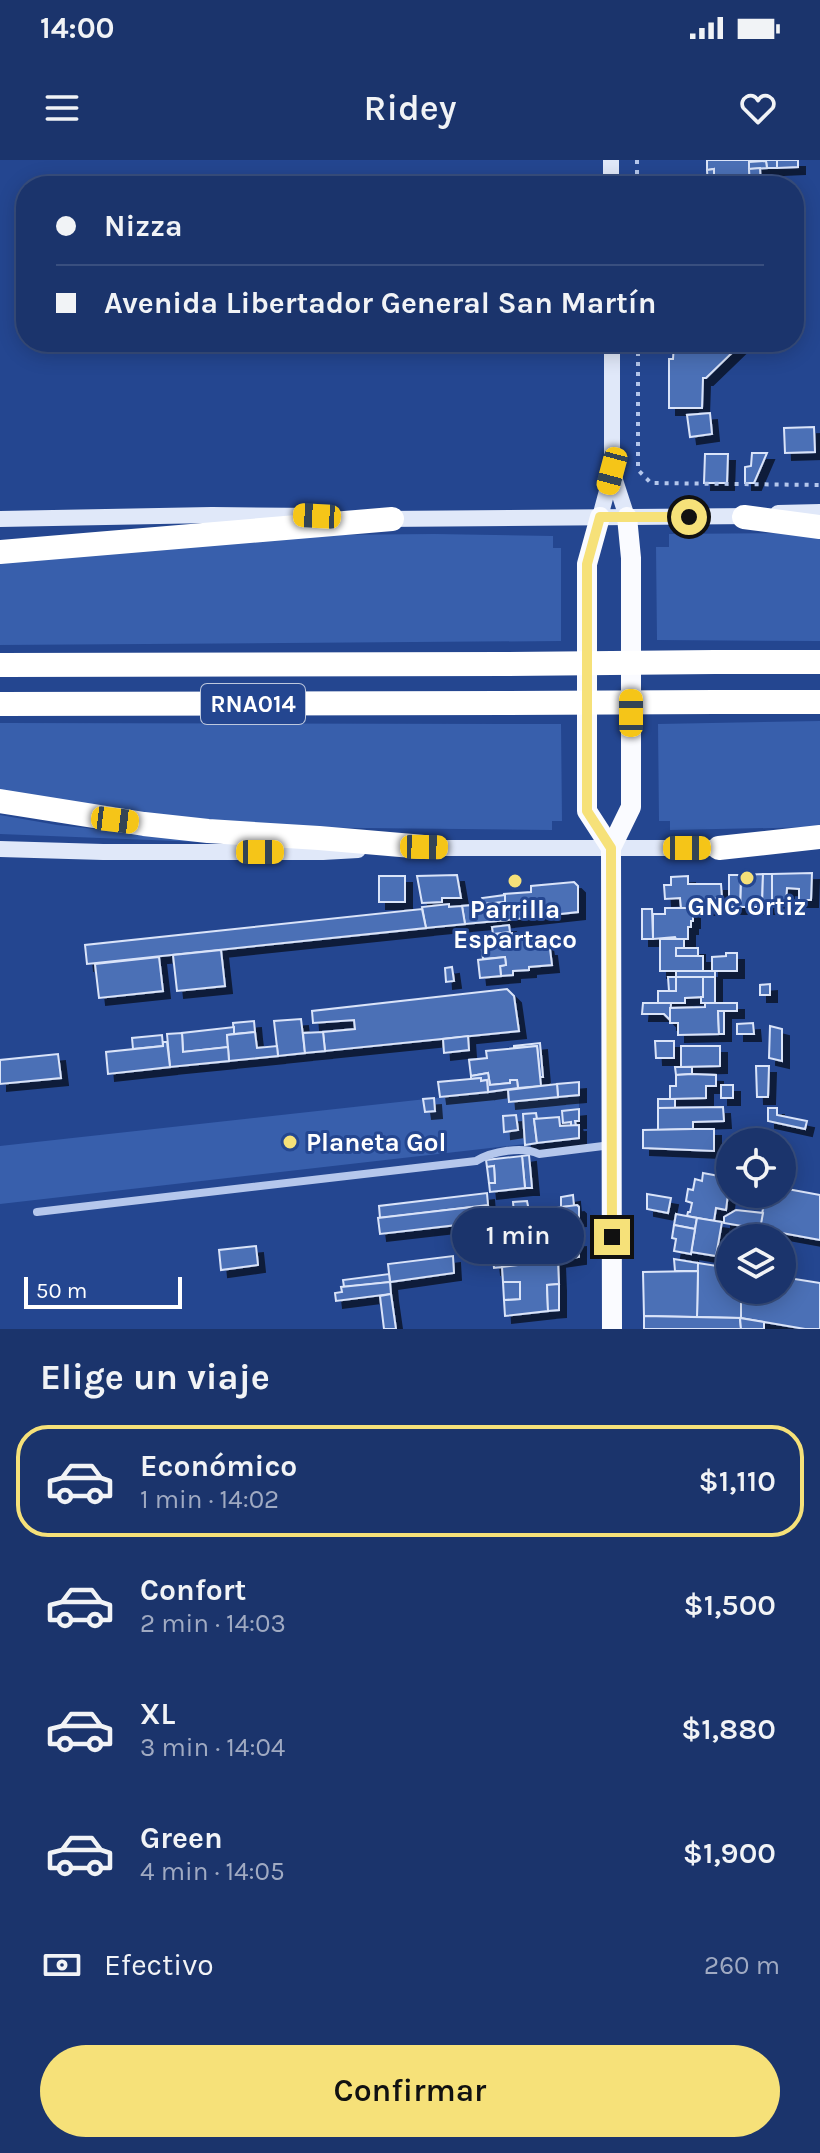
<!DOCTYPE html>
<html lang="es">
<head>
<meta charset="utf-8">
<style>
	:root { --surface:#1b346c; --page:#283f74; --text:#f1f3f6; --muted:#a0aac2; --line:#394f7f; --accent:#f6e179 }
	body { margin:0; font-family:Karla,sans-serif; background:var(--page); color:var(--text); height:100vh; display:flex; flex-direction:column; font-size:30px; white-space:nowrap }
	* { box-sizing:border-box; margin:0 }
	p { font-size:26px; color:var(--muted) }
	.icon { flex:none; width:44px; height:44px; fill:none; stroke:currentColor; stroke-width:2; stroke-linecap:round; stroke-linejoin:round }
	.map { position:relative; height:1169px; overflow:hidden }
	.sheet { display:flex; flex-direction:column; background:var(--surface); flex:1 }
	.sheet>* { flex:none }
	.hud { position:absolute; left:16px; top:16px; width:788px; height:176px; border-radius:32px; box-shadow:0 4px 20px #0003,0 0 0 2px var(--line); display:grid; align-content:center; height:176px; padding:0 40px; background:var(--surface) }
	.fabs { position:absolute; left:716px; top:968px; display:grid; gap:16px }
	.fabs a { display:grid; place-items:center; width:80px; height:80px; border-radius:50%; background:var(--surface); box-shadow:0 4px 20px #0003,0 0 0 2px var(--line); font-size:40px }
	.scale { position:absolute; left:24px; bottom:20px; width:158px; box-sizing:border-box; padding-left:8px; border:4px solid #fff; border-top:0; font-size:22px; line-height:28px; white-space:nowrap; color:#fff; -webkit-text-stroke:6px #244690; paint-order:stroke }
	.end { position:absolute; width:36px; height:36px; margin:-18px; border:10px solid #f6e179; background:#111; box-shadow:0 0 0 4px #111 }
	.from { border-radius:50% }
	.bubble { position:absolute; height:56px; border-radius:28px; background:var(--surface); box-shadow:0 4px 20px #0003,0 0 0 2px var(--line); font-size:26px; font-weight:600; line-height:56px; text-align:center }
	.car { position:absolute; width:24px; height:48px; margin:-24px -12px; border-radius:10px; box-shadow:0 0 6px 2px #0007; background:linear-gradient(#f5c518 24%,#345 0 40%,#f5c518 0 76%,#345 0 86%,#f5c518 0) }
	.hud b { display:flex; align-items:center; gap:28px; height:76px; font-size:30px }
	.hud b+b { border-top:2px solid var(--line) }
	.hud i { width:20px; height:20px; background:var(--text) }
	ul { padding:0; list-style:none }
	li { display:flex; align-items:center; gap:24px; height:112px; margin:0 16px 12px; padding:0 24px; border:4px solid transparent; border-radius:32px }
	li div { flex:1 }
	li b { display:block; font-size:30px }
	li em { font-style:normal; font-weight:600 }
	li.active { border-color:var(--accent) }
	li>.icon { width:72px; height:72px; stroke-width:1.5 }
	h2 { padding:0 40px; font-size:36px; line-height:96px }
	.pay { display:flex; align-items:center; gap:20px; height:88px; padding:0 40px; font-size:30px }
	.pay p { margin-inline-start:auto }
	.cta { display:flex; gap:16px; margin-top:auto; padding:16px 40px }
	.cta a { flex:1; height:92px; border-radius:48px; background:var(--accent); color:#111; font-size:32px; font-weight:600; line-height:92px; text-align:center }
	.status { display:flex; justify-content:space-between; align-items:center; height:56px; padding:0 40px; background:var(--surface); direction:ltr }
	.status svg { height:22px; fill:currentColor }
	header { display:flex; justify-content:space-between; align-items:center; height:104px; padding:0 40px; background:var(--surface); font-size:36px; font-weight:600 }
	.map>svg:first-child { display:block }
	.green { fill:#385fac }
	.building { fill:#4c6fb6; stroke:#dae4f9; stroke-width:2; filter:url(#shadow) }
	.lines { fill:none; stroke-linecap:round; stroke-linejoin:round }
	.path { stroke:#b5c7ec; stroke-width:4; stroke-dasharray:4 6; stroke-linecap:butt }
	.street { stroke:#b5c7ec; stroke-width:8 }
	.secondary { stroke:#e0e8f9; stroke-width:16 }
	.primary { stroke:#fafbff; stroke-width:20 }
	.highway { stroke:#fff; stroke-width:24 }
	.highway-bridge { stroke:#fff; stroke-width:24 }
	.route { stroke:#f6e179; stroke-width:10 }
	.poi-dot { fill:#f6e179; stroke:#244690; stroke-width:3 }
	.labels { text-anchor:middle; dominant-baseline:central; stroke-width:6; stroke-linejoin:round; paint-order:stroke }
	.shield { fill:#244690; stroke:#bdc8de; stroke-width:2 }
	.shield-label { font-size:24px; font-weight:bold; fill:#fff }
	.poi-label { font-size:26px; font-weight:bold; fill:#fff; stroke:#244690 }
</style>
</head>
<body>
<div class="status"><b>14:00</b><svg viewBox="0 0 49 12"><path d="M0 12V9h3v3zM5 12V6h3v6zM10 12V3h3v9zM15 12V0h3v12zM26 1h20v11H26zM47 4h2v5h-2z"/></svg></div>
<header><svg class="icon" aria-label="menu" viewBox="0 0 24 24"><path d="M4 6h16M4 12h16M4 18h16"/></svg>Ridey<svg class="icon" aria-label="heart" viewBox="0 0 24 24"><path d="M12 20l-8-8c-3-5 5-10 8-4 3-6 11-1 8 4z"/></svg></header>
<div class="map">
<svg width="820" height="1169" viewBox="0 0 820 1169">
	<defs>
		<filter id="shadow"><feDropShadow dx="7" dy="7" stdDeviation="0" flood-color="#0009"/></filter>
	</defs>
	<rect width="100%" height="100%" fill="#244690"/>
	<!-- green -->
	<g class="green">
		<polygon points="795,373 820,374 820,481 657,480 656,387 669,387 669,374"/>
		<polygon points="435,374 553,376 553,388 561,388 561,481 0,485 0,398 318,375"/>
		<polygon points="820,561 820,667 670,670 670,661 659,661 658,564"/>
		<polygon points="0,563 561,564 562,661 552,661 552,670 266,667 124,654 0,632"/>
		<polygon points="0,655 57,665 226,683 0,674"/>
		<polygon points="579,922 579,978 0,1044 0,986"/>
	</g>
	<!-- building -->
	<g class="building">
		<polygon points="707,0 749,0 750,26 714,26 714,9 707,10"/>
		<polygon points="749,0 777,0 777,8 767,8 766,1 749,2"/>
		<polygon points="777,0 798,0 798,7 777,8"/>
		<polygon points="766,1 767,8 749,9 749,2"/>
		<polygon points="760,8 761,26 750,26 749,9"/>
		<polygon points="714,9 714,26 708,26 707,10"/>
		<polygon points="696,182 733,182 738,187 706,218 703,218 702,248 669,248 669,199 673,199 674,184 696,185"/>
		<polygon points="710,253 712,274 690,277 687,255"/>
		<polygon points="814,267 815,292 785,293 784,268"/>
		<polygon points="752,293 767,293 754,323 745,323 745,307 751,306"/>
		<polygon points="705,294 728,294 727,323 704,323"/>
		<polygon points="812,713 811,740 799,740 799,729 787,728 786,742 772,740 772,714"/>
		<polygon points="763,714 762,747 740,747 741,715"/>
		<polygon points="763,714 772,714 772,747 762,747"/>
		<polygon points="457,715 461,738 442,738 442,742 422,743 417,716"/>
		<polygon points="729,715 741,715 740,747 729,747"/>
		<rect x="379" y="716" width="26" height="26"/>
		<polygon points="688,716 688,724 721,724 722,738 716,738 716,748 681,748 680,738 665,739 664,725 671,725 671,717"/>
		<polygon points="574,722 578,726 578,752 507,760 504,734 531,732 531,726"/>
		<polygon points="505,735 505,742 483,744 482,738"/>
		<polygon points="505,742 507,760 465,764 462,746"/>
		<polygon points="449,744 449,747 462,746 465,764 426,768 422,747"/>
		<polygon points="665,748 693,748 693,761 691,761 691,767 688,767 688,779 676,779 675,777 653,779 653,754 665,754"/>
		<polygon points="422,749 426,768 87,804 85,785"/>
		<polygon points="642,749 652,749 653,779 642,779"/>
		<polygon points="509,765 510,772 493,774 492,767"/>
		<polygon points="512,773 513,780 496,782 496,775"/>
		<polygon points="545,776 547,789 550,789 552,805 529,807 529,810 513,811 513,815 501,816 500,806 506,805 505,797 483,799 481,783 512,780 512,784 518,784 518,779"/>
		<polygon points="660,779 684,779 684,788 676,788 676,796 703,796 703,811 660,811"/>
		<rect x="676" y="788" width="22" height="8"/>
		<polygon points="221,790 225,826 177,831 173,795"/>
		<polygon points="726,793 737,793 737,811 712,811 712,797 726,796"/>
		<polygon points="159,797 163,831 99,838 95,804"/>
		<polygon points="505,797 506,805 500,806 501,816 480,818 478,800"/>
		<polygon points="452,807 454,821 446,822 445,808"/>
		<rect x="676" y="811" width="39" height="6"/>
		<polygon points="668,817 676,817 676,831 669,831"/>
		<polygon points="676,817 703,817 703,837 685,838 685,843 658,843 658,831 676,831"/>
		<polygon points="703,817 715,817 715,843 701,843 701,837 703,837"/>
		<polygon points="770,824 770,835 760,835 760,825"/>
		<polygon points="507,829 514,836 519,871 325,891 323,872 355,869 354,860 313,863 312,851"/>
		<polygon points="643,843 671,843 670,860 664,854 642,854"/>
		<polygon points="705,843 737,843 737,851 718,851 719,874 678,875 678,863 670,863 670,848 705,847"/>
		<polygon points="718,851 724,851 724,874 719,874"/>
		<polygon points="301,859 305,893 278,896 274,861"/>
		<polygon points="254,861 255,872 234,874 233,863"/>
		<polygon points="753,863 754,874 737,874 737,864"/>
		<polygon points="770,866 782,869 782,901 769,898"/>
		<polygon points="234,867 234,874 227,875 228,887 183,892 182,873"/>
		<polygon points="255,872 257,888 277,886 278,896 229,901 227,875"/>
		<polygon points="323,872 325,891 305,893 303,873"/>
		<polygon points="182,873 183,892 228,887 229,901 170,907 167,874"/>
		<polygon points="162,875 163,886 133,889 132,878"/>
		<polygon points="468,876 469,890 444,893 443,879"/>
		<polygon points="655,881 674,881 674,898 656,898"/>
		<polygon points="163,882 167,882 170,907 108,914 106,892 163,886"/>
		<polygon points="540,883 543,917 540,917 537,886 514,888 514,886"/>
		<polygon points="537,886 541,926 518,928 517,920 510,920 510,923 490,925 488,913 471,916 469,900 487,898 486,891"/>
		<polygon points="681,886 720,886 720,906 681,907"/>
		<polygon points="58,894 61,918 0,924 0,900"/>
		<polygon points="756,906 769,906 768,937 757,937"/>
		<polygon points="675,907 692,907 692,914 676,915"/>
		<polygon points="488,913 490,925 510,923 510,920 517,920 518,928 488,932 487,920 481,921 481,918 471,919 471,916"/>
		<polygon points="692,914 716,915 716,926 706,926 706,938 670,939 670,926 676,926 676,915"/>
		<polygon points="481,918 481,921 487,920 488,932 440,937 438,922"/>
		<polygon points="579,922 579,935 558,937 557,924"/>
		<polygon points="557,924 558,937 509,942 508,930"/>
		<rect x="721" y="925" width="12" height="13"/>
		<polygon points="434,938 435,951 425,952 423,939"/>
		<rect x="658" y="939" width="17" height="9"/>
		<polygon points="723,947 724,961 693,962 693,969 658,970 658,948"/>
		<polygon points="768,948 777,948 777,955 807,961 805,969 768,961"/>
		<polygon points="579,949 579,961 575,961 576,966 571,966 571,962 563,963 562,951"/>
		<polygon points="536,953 537,959 534,959 537,983 525,985 523,954"/>
		<polygon points="516,955 518,970 504,972 503,956"/>
		<polygon points="559,957 560,966 579,965 579,978 537,983 534,959"/>
		<polygon points="693,969 714,969 714,991 643,988 643,970"/>
		<polygon points="529,995 532,1028 525,1028 522,996"/>
		<polygon points="522,996 525,1028 490,1032 489,1023 495,1023 494,1006 487,1007 486,1000"/>
		<polygon points="494,1006 495,1023 489,1023 487,1007"/>
		<polygon points="703,1013 730,1018 726,1050 716,1048 714,1061 687,1056 688,1052 690,1052 692,1043 686,1041 688,1029 693,1030 695,1019 702,1021"/>
		<polygon points="782,1028 820,1035 820,1080 760,1069 765,1034 782,1034"/>
		<polygon points="487,1033 488,1045 380,1058 379,1046"/>
		<polygon points="647,1034 671,1038 668,1053 647,1049"/>
		<polygon points="573,1035 574,1046 561,1047 561,1037"/>
		<polygon points="527,1041 529,1051 514,1053 513,1042"/>
		<polygon points="577,1045 579,1047 579,1059 567,1060 567,1068 501,1076 500,1065 515,1063 514,1053"/>
		<polygon points="472,1047 474,1063 380,1074 378,1058"/>
		<polygon points="736,1050 763,1053 760,1069 724,1063 724,1057"/>
		<polygon points="676,1054 697,1058 695,1069 674,1065"/>
		<polygon points="697,1058 722,1062 716,1096 691,1092"/>
		<polygon points="674,1065 695,1069 691,1094 674,1091 676,1079 672,1078"/>
		<polygon points="579,1080 579,1097 521,1105 519,1087"/>
		<polygon points="256,1086 258,1105 221,1110 219,1090"/>
		<polygon points="519,1087 521,1105 494,1108 492,1090"/>
		<polygon points="453,1096 454,1113 390,1122 388,1104"/>
		<polygon points="674,1099 698,1103 698,1111 675,1111"/>
		<polygon points="558,1100 559,1124 547,1125 548,1151 505,1156 504,1140 520,1139 520,1122 503,1122 502,1107"/>
		<polygon points="698,1103 730,1108 730,1130 741,1130 741,1158 697,1157"/>
		<polygon points="698,1111 697,1157 644,1156 643,1112"/>
		<polygon points="389,1114 390,1122 344,1127 343,1120"/>
		<polygon points="782,1117 820,1123 820,1169 805,1169 741,1158 741,1130 782,1130"/>
		<polygon points="390,1122 391,1134 336,1141 335,1133 342,1132 341,1127"/>
		<polygon points="503,1122 520,1122 520,1139 504,1140"/>
		<polygon points="559,1124 559,1150 548,1151 547,1125"/>
		<polygon points="391,1134 396,1169 384,1169 380,1136"/>
		<polygon points="644,1156 740,1158 741,1169 644,1169"/>
		<polygon points="740,1158 764,1162 764,1169 741,1169"/>
	</g>
	<g class="lines">
		<!-- path -->
		<g class="path">
			<polyline points="637,0 637,26"/>
			<polyline points="638,182 638,310 651,323 820,325"/>
		</g>
		<!-- street -->
		<path class="street" d="M37,1052L476,1001C492,991 523,986 539,994L611,985"/>
		<!-- secondary -->
		<g class="secondary">
			<polyline points="611,0 611,26"/>
			<polyline points="612,182 612,311 627,357"/>
			<polyline points="778,353 820,352"/>
			<polyline points="600,357 612,312"/>
			<polyline points="0,359 212,355 319,356"/>
			<polyline points="382,359 755,356"/>
			<polyline points="413,688 726,688"/>
			<polyline points="0,689 103,692 323,692 358,690"/>
		</g>
		<!-- primary -->
		<g class="primary">
			<polyline points="600,357 587,404 587,651 611,688"/>
			<polyline points="612,1169 611,688 631,647 631,398 627,357"/>
		</g>
		<!-- highway -->
		<g class="highway">
			<polyline points="744,357 820,367"/>
			<polyline points="0,392 392,359"/>
			<polyline points="715,502 820,502"/>
			<polyline points="0,505 505,504"/>
			<polyline points="715,542 820,542"/>
			<polyline points="0,544 505,543"/>
			<polyline points="0,641 144,664 208,671 319,678 424,687"/>
			<polyline points="719,688 820,677"/>
		</g>
		<!-- highway-bridge -->
		<g class="highway-bridge">
			<polyline points="505,504 715,502"/>
			<polyline points="505,543 715,542"/>
		</g>
	</g>
	<g class="lines">
		<!-- route -->
		<polyline class="route" points="612,1077 611,688 587,651 587,404 600,357 689,357"/>
	</g>
	<!-- markers -->
	<g class="poi-dot">
		<circle cx="747" cy="718" r="8"/>
		<circle cx="515" cy="721" r="8"/>
		<circle cx="290" cy="982" r="8"/>
	</g>
	<g class="labels">
		<!-- shield labels -->
		<rect class="shield" x="201" y="524" width="104" height="40" rx="6"/>
		<g class="shield-label">
			<text x="253" y="544">RNA014</text>
		</g>
		<!-- poi labels -->
		<g class="poi-label">
			<text x="747" y="746">GNC Ortiz</text>
			<text x="515" y="749">Parrilla<tspan x="515" dy="30">Espartaco</tspan></text>
			<text x="306" y="982" text-anchor="start">Planeta Gol</text>
		</g>
	</g>
</svg>
<div class="fabs">
<a><svg class="icon" aria-label="locate" viewBox="0 0 24 24"><circle cx="12" cy="12" r="6"/><path d="M12 2v4M12 18v4M2 12h4M18 12h4"/></svg></a>
<a><svg class="icon" aria-label="layers" viewBox="0 0 24 24"><path d="M12 4l9 5-9 5-9-5zM3 14l9 5 9-5"/></svg></a>
</div>
<div class="scale">50 m</div>
<i class="end from" style="left:689px;top:357px"></i>
<i class="end" style="left:612px;top:1077px"></i>
<div class="bubble" style="left:452px;top:1048px;width:132px">1 min</div>
<i class="car" style="left:612px;top:311px;rotate:195deg"></i>
<i class="car" style="left:317px;top:356px;rotate:273deg"></i>
<i class="car" style="left:631px;top:553px;rotate:0deg"></i>
<i class="car" style="left:115px;top:660px;rotate:97deg"></i>
<i class="car" style="left:424px;top:687px;rotate:91deg"></i>
<i class="car" style="left:687px;top:688px;rotate:90deg"></i>
<i class="car" style="left:260px;top:692px;rotate:90deg"></i>
<div class="hud">
<b><i class="from"></i>Nizza</b>
<b><i></i>Avenida Libertador General San Martín</b>
</div>
</div>
<section class="sheet">
<h2>Elige un viaje</h2>
<ul>
<li class="active"><svg class="icon" aria-label="car" viewBox="0 0 24 24"><path d="M5 17H2v-5l4-1 3-4h7l3 4 3 1v5h-3M9 17h6M6 11h13"/><circle cx="7" cy="17" r="2"/><circle cx="17" cy="17" r="2"/></svg><div><b>Económico</b><p>1 min · 14:02</p></div><em>$1,110</em></li>
<li><svg class="icon" aria-label="car" viewBox="0 0 24 24"><path d="M5 17H2v-5l4-1 3-4h7l3 4 3 1v5h-3M9 17h6M6 11h13"/><circle cx="7" cy="17" r="2"/><circle cx="17" cy="17" r="2"/></svg><div><b>Confort</b><p>2 min · 14:03</p></div><em>$1,500</em></li>
<li><svg class="icon" aria-label="car" viewBox="0 0 24 24"><path d="M5 17H2v-5l4-1 3-4h7l3 4 3 1v5h-3M9 17h6M6 11h13"/><circle cx="7" cy="17" r="2"/><circle cx="17" cy="17" r="2"/></svg><div><b>XL</b><p>3 min · 14:04</p></div><em>$1,880</em></li>
<li><svg class="icon" aria-label="car" viewBox="0 0 24 24"><path d="M5 17H2v-5l4-1 3-4h7l3 4 3 1v5h-3M9 17h6M6 11h13"/><circle cx="7" cy="17" r="2"/><circle cx="17" cy="17" r="2"/></svg><div><b>Green</b><p>4 min · 14:05</p></div><em>$1,900</em></li>
</ul>
<div class="pay"><svg class="icon" aria-label="cash" viewBox="0 0 24 24"><path d="M3 7h18v10H3z"/><circle cx="12" cy="12" r="2"/></svg>Efectivo<p>260 m</p></div>
<div class="cta"><a>Confirmar</a></div>
</section>
</body>
</html>
